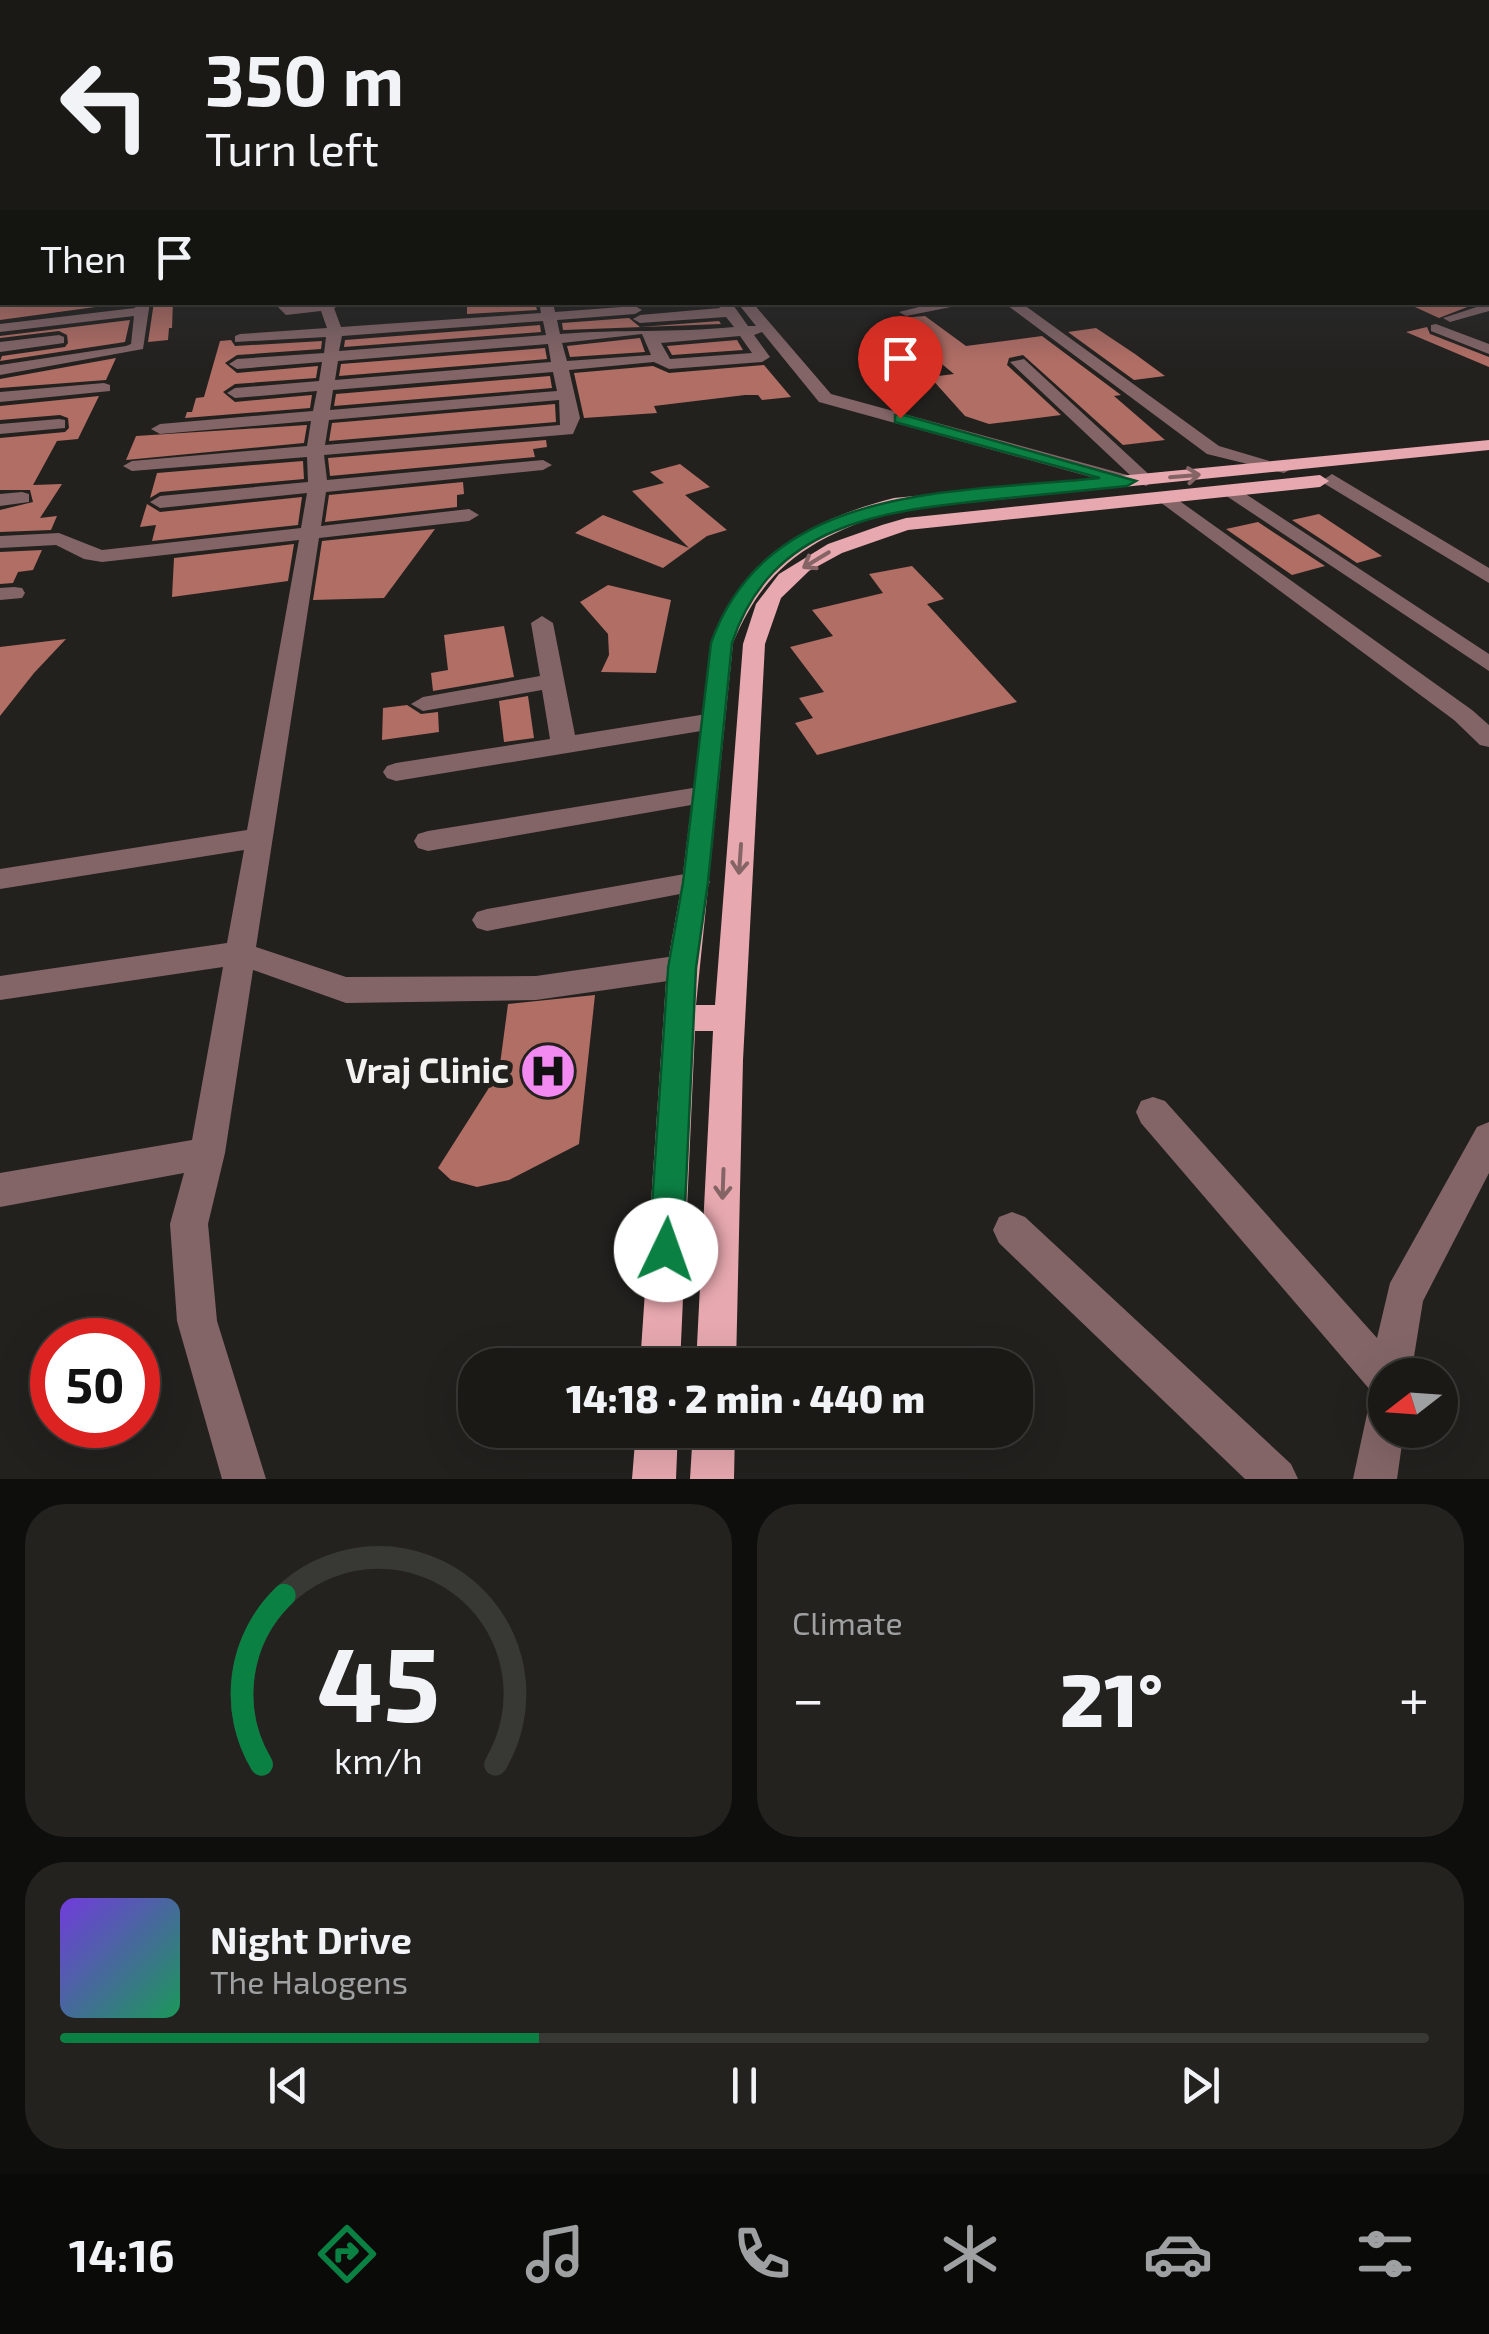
<!DOCTYPE html>
<html lang="en">
<head>
<meta charset="utf-8">
<style>
  body { margin:0; font-family:"Exo 2",sans-serif; background:#23221f; color:#f1f3f6; height:100vh; display:flex; flex-direction:column; font-size:38px; white-space:nowrap }
  * { box-sizing:border-box; margin:0 }
  p { font-size:32px; color:#9fa0a1 }
  .icon { flex:none; width:55px; height:55px; fill:none; stroke:currentColor; stroke-width:2; stroke-linecap:round; stroke-linejoin:round }
  .map { position:relative; height:1479px; overflow:hidden }
  .drawer { display:flex; flex-direction:column; gap:25px; padding:25px; background:#0e0e0c; flex:1 }
  .drawer>* { flex:none }
  .banner { position:absolute; left:0px; top:0px; width:1490px; height:305px; box-shadow:0 10px 40px #0002,0 0 0 2px #383835; background:#1a1916; color:#f1f3f6; overflow:hidden }
  .needle { width:65px; rotate:253deg }
  .buttons { position:absolute; left:1368px; top:1358px; display:grid; gap:20px }
  .buttons a { display:grid; place-items:center; width:90px; height:90px; border-radius:50%; background:#1a1916; box-shadow:0 10px 40px #0002,0 0 0 2px #383835; font-size:50px }
  .speed { position:absolute; left:30px; top:1318px; display:flex; gap:20px; font-size:50px; font-weight:700; text-align:center }
  .speed>* { display:grid; place-content:center; width:130px; height:130px; border-radius:50%; background:#1a1916; box-shadow:0 10px 40px #0002,0 0 0 2px #383835; line-height:1 }
  .speed .limit { border:15px solid #d22; background:#fff; color:#111 }
  .pin { position:absolute; display:grid; place-items:center; width:85px; height:85px; color:#fff; margin:-102px -42px; border-radius:50% 50% 50% 0; rotate:-45deg; box-shadow:0 0 10px #0007 }
  .pin .icon { rotate:45deg }
  .me { position:absolute; width:110px; margin:-55px; rotate:3deg; stroke-linejoin:round; filter:drop-shadow(0 0 8px #0008) }
  .turn { display:flex; align-items:center; gap:35px; height:210px; padding:0 40px; font-size:45px }
  .turn .icon { width:130px; height:130px; stroke-width:2.5 }
  .turn b { display:block; font-size:70px; line-height:85px }
  .then { display:flex; align-items:center; height:95px; padding:0 40px; background:#0003; gap:20px; font-size:38px }
  .big { font-size:75px; font-weight:800; line-height:1.1 }
  .drawer .tile { flex:1; display:flex; flex-direction:column; justify-content:center; gap:15px; min-width:0; padding:0 35px; border-radius:40px; background:#23221f }
  .drawer .dial { align-items:center; gap:0 }
  .dial svg { height:260px; overflow:visible; fill:none; stroke:#383835; stroke-width:7; stroke-linecap:round; text-anchor:middle }
  .dial text { fill:#f1f3f6; stroke:none }
  .song { display:flex; align-items:center; gap:30px }
  .cover { width:120px; height:120px; border-radius:15px; background:linear-gradient(135deg,hsl(260 70% 55%),hsl(150 70% 35%)) }
  .played { height:10px; border-radius:5px; background:linear-gradient(90deg,#0b8043 35%,#383835 35%) }
  .keys { display:flex; justify-content:space-around; direction:ltr }
  .heat { display:flex; justify-content:space-between; align-items:center; font-size:55px; direction:ltr }
  .drawer .tiles { flex:1; display:grid; gap:25px; grid-template-columns:1fr 1fr }
  .tile:last-child { grid-column:span 2 }
  .trip { position:absolute; left:458px; top:1348px; width:575px; height:100px; border-radius:40px; background:#1a1916; box-shadow:0 10px 40px #0002,0 0 0 2px #383835; font-weight:800; line-height:100px; text-align:center }
  .dock { display:flex; height:160px; justify-content:space-around; align-items:center; background:#0a0a09; color:#9fa0a1 }
  .dock .icon { width:70px; height:70px }
  .dock .on { color:#0b8043 }
  .dock b { font-size:45px; color:#f1f3f6 }
  .map>svg:first-child { display:block }
  .building { fill:#b16e65 }
  .lines { fill:none; stroke-linecap:round; stroke-linejoin:round }
  .minor { fill:#836567; fill-rule:evenodd }
  .major { fill:#e7a8af; fill-rule:evenodd }
  .oneway { stroke:#856466 }
  .route { fill:#0b8043; stroke:#07532c; stroke-width:2.5 }
  .labels { text-anchor:middle; stroke-width:10; stroke-linejoin:round; paint-order:stroke }
  .near-poi-label { font-size:35px; font-weight:bold; fill:#f3f2f0; stroke:#23211e; text-anchor:end }
</style>
</head>
<body>
<div class="map">
<svg width="1489" height="1479" viewBox="0 0 1489 1479">
  <rect width="100%" height="100%" fill="#23211e"/>
  <!-- building -->
  <path class="building" d="M0,302H132L0,320Z
    M154,302H173L172,328H169L168,340L148,342Z
    M502,302H535L537,310L467,314V305Z
    M1404,302H1471L1475,304L1439,318Z
    M925,316L966,346L1042,336L1121,395L1114,396L1165,440L1123,445L1023,355L1009,358L1007,365L1061,415L989,424L965,416L930,377L954,374L887,319Z
    M629,318L640,327L719,321L721,324L563,330L562,323Z
    M130,320L125,342L0,361L2,356L65,347L68,343L67,335L59,331L0,338V336Z
    M540,325L541,332L344,347L345,340Z
    M1427,327L1430,334L1489,357V367L1406,332Z
    M1096,328L1135,354L1165,376L1134,380L1068,332Z
    M640,338L645,352L570,357L567,346Z
    M231,340L235,346L322,341L321,349L237,355L225,363L237,373L318,366L316,378L235,384L223,392L235,402L312,395L310,408L185,418L187,412H192L196,398L204,397L220,341Z
    M737,340L743,350L672,355L667,346Z
    M545,348L547,359L339,376L341,364Z
    M116,358L106,380L0,388V379Z
    M764,365L791,397L762,400L758,395H745L654,406L657,413L584,418L574,373L653,366L669,373Z
    M550,376L552,388L334,406L336,394Z
    M99,396L78,439L57,441L33,485L62,484L40,518L57,516L51,530L0,532V510L33,502L30,490H0V438L65,432L69,428L68,418L60,415L0,420V406Z
    M555,404L556,422L329,441L332,423Z
    M307,425L304,443L126,460L136,436Z
    M546,440L547,447L533,449L535,457L330,476L328,458Z
    M303,461L304,479L160,492L150,498L157,473Z
    M680,464L710,487L685,495L727,530L707,536L663,568L575,533L603,515L689,548L632,491L664,483L650,472Z
    M463,482L464,494L457,495V507L325,522L329,495Z
    M302,497L298,525L152,541L156,525L140,527L147,504L160,512Z
    M1319,514L1382,556L1357,563L1292,520Z
    M1258,522L1325,566L1292,575L1226,529Z
    M435,529L384,598L313,600L322,541Z
    M294,544L288,581L172,597L174,558Z
    M42,550L33,570L18,572L13,583L0,584V552Z
    M912,566L944,599L927,604L1017,702L817,755L795,723L813,718L799,698L824,692L790,647L833,636L812,610L883,593L869,574Z
    M608,585L671,600L656,673L601,672L609,655L608,634L580,602Z
    M504,626L514,677L433,691L431,673L448,670L444,635Z
    M66,639L34,673L0,716V647Z
    M528,696L534,738L504,742L499,701Z
    M407,705L421,714L438,712L439,732L382,740L383,708Z
    M595,995L579,1144L509,1180L477,1187L451,1180L438,1168L499,1072L508,1004Z"/>
  <g class="lines">
    <!-- minor -->
    <path class="minor" d="M1488,158H1489V162H1488Z
      M0,165H2V171H0Z
      M1488,183H1489V189H1488Z
      M0,197H2V203H0Z
      M0,226H2V234H0Z
      M1488,252H1489V260H1488Z
      M1488,283H1489V291H1488Z
      M0,288H2V296H0Z
      M136,302H150L143,349L0,375V365L126,346L131,344L134,316L0,332V324L135,308Z
      M273,302H287L290,306L350,302L334,308L341,327L541,313L539,302H553L555,312L635,306L642,310L635,314L557,320L560,334C623,329 671,333 734,327L726,317L640,323L633,319L640,315L720,308L716,302H731L748,326H756L737,302H752L831,394L1131,476L1010,362L1024,359L1155,480L1146,486L1136,481L1127,487L819,402L762,332L754,335L770,357L762,362L669,369L654,362L569,370L580,418L573,434L324,455L327,480L543,460L552,465L543,470L326,492L321,526L469,509L479,515L469,521L319,538L256,947L346,977L536,976L682,955L693,958L697,967L693,976L682,979L536,1000L346,1003L253,970L225,1153L208,1224L217,1321L266,1479H222L177,1321L170,1224L184,1173L0,1207V1173L192,1140L223,967L0,1000V976L227,943L244,850L0,889V869L247,830L299,540L102,562L84,559L56,545L0,548V536L59,533L102,550L301,528L307,493L160,508L150,502L160,496L308,482L307,457L132,471L123,466L132,461L307,446L311,421L160,434L151,429L160,424L313,411L317,391L235,398L227,393L235,388L319,381L322,362L237,369L229,364L237,359L324,353L326,337L235,342V336L240,334L327,328L321,311L286,315ZM543,321L546,335L339,351L342,336ZM642,334L651,355L567,361L562,343ZM740,336L752,353L670,359L661,343ZM548,344L551,362L335,380L338,361ZM553,372L557,391L330,410L333,390ZM559,400L560,425L325,445L329,420Z
      M939,302H976L906,316L899,312Z
      M1003,302H1020L1219,446L1293,468L1284,473L1207,454Z
      M1489,303V311L1450,322L1443,318Z
      M1436,324L1489,344V354L1431,331V325Z
      M59,335L64,337V343L0,352V342Z
      M104,383L110,385V391L0,402V392Z
      M59,419L65,420V428L0,434V424Z
      M1332,474L1489,568V583L1325,484L1323,480Z
      M1232,485L1489,654V671L1225,495V487Z
      M22,492L29,494V502L0,506V494Z
      M1167,492L1472,710L1489,725V747L1480,745L1454,720L1160,502V494Z
      M14,587L22,588L25,593L22,598L0,600V588Z
      M542,616L553,623L575,735L713,713L725,721L713,729L396,781L387,778L383,772L387,766L396,763L550,739L542,690L423,711L411,704L423,697L540,676L531,623Z
      M705,786L714,789L718,795L714,801L428,851L418,848L414,841L418,834L428,831Z
      M696,872L706,875L710,882L706,889L487,931L477,928L472,920L477,912L487,909Z
      M1153,1097L1165,1101L1377,1338L1390,1283L1477,1127L1489,1122V1173L1423,1301L1411,1375H1385V1430H1404L1397,1479H1353L1370,1400L1381,1396L1371,1391L1141,1123L1136,1112L1141,1101Z
      M1012,1212L1025,1217L1291,1464L1298,1479H1245L999,1243L993,1230L999,1217Z"/>
    <!-- major -->
    <path class="major" d="M1489,440V450L896,510C816,536 766,562 733,643L696,1005H715L743,644L756,604L779,574L828,544L882,525L906,518L1320,475L1329,481L1320,487L908,530L842,553L809,571L781,598L765,644L743,1060L736,1365H696L713,1031H695L680,1365H640L667,967L682,882L711,643C748,557 805,521 894,498Z
      M636,1430H678L676,1479H632Z
      M693,1430H735L734,1479H690Z"/>
  </g>
  <!-- one-way arrows -->
  <defs><path id="oneway-shaft" d="M-6 0H5M1.5-3L5.5 0L1.5 3" fill="none" stroke-width="1.6" stroke-linecap="round" stroke-linejoin="round" transform="scale(2.5)"/></defs>
  <g class="oneway">
    <use href="#oneway-shaft" transform="translate(1185 476) rotate(-5)"/>
    <use href="#oneway-shaft" transform="translate(816 560) rotate(149)"/>
    <use href="#oneway-shaft" transform="translate(740 859) rotate(94)"/>
    <use href="#oneway-shaft" transform="translate(723 1184) rotate(92)"/>
  </g>
  <!-- sky -->
  <linearGradient id="sky" x2="0" y2="1"><stop stop-color="#131210"/><stop offset="0.43" stop-color="#3f434c"/><stop offset="1" stop-color="#3f434c" stop-opacity="0"/></linearGradient>
  <rect width="1489" height="365" fill="url(#sky)"/>
  <!-- route -->
  <path class="route" d="M900,414L1136,481L1127,486C1081,491 1035,495 989,500C881,511 771,524 732,643L708,882L696,968L683,1250L678,1262L666,1267L654,1262L649,1250L668,968L683,882L711,643C768,482 959,493 1100,478L895,422V415Z"/>
  <!-- icons -->
  <defs>
    <g id="hospital-disc" transform="scale(2.875)"><circle r="9.5" fill="#f38af2" stroke="#23211e"/><path d="M-5-5h3v3.5h4V-5h3V5h-3V1.5h-4V5h-3Z" fill="#111"/></g>
  </defs>
  <g fill-rule="evenodd">
    <use href="#hospital-disc" x="548" y="1071"/>
  </g>
  <g class="labels">
    <!-- near-poi labels -->
    <g class="near-poi-label">
      <text x="509" y="1083">Vraj Clinic</text>
    </g>
  </g>
</svg>
<div class="buttons">
<a><svg class="needle" viewBox="-14 -14 28 28"><path d="M0-13l5 13h-10z" fill="#e53935"/><path d="M0 13l5-13h-10z" fill="#9fa0a1"/></svg></a>
</div>
<div class="speed"><div class="limit">50</div></div>
<div class="pin" style="left:900px;top:418px;background:#d93025"><svg class="icon" aria-label="arrive" viewBox="0 0 24 24"><path d="M6 21V4h12l-3 4 3 4H6"/></svg></div>
<svg class="me" style="left:666px;top:1250px" viewBox="-20 -20 40 40"><circle r="19" fill="#fff"/><path d="M0-13L10 11 0 6-10 11z" fill="#0b8043"/></svg>
<div class="trip">14:18 · 2 min · 440 m</div>
<div class="banner">
<div class="turn"><svg class="icon" aria-label="left" viewBox="0 0 24 24"><path d="M17 20v-9H6M10 6l-5 5 5 5"/></svg><div><b>350 m</b>Turn left</div></div>
<div class="then">Then<svg class="icon" aria-label="arrive" viewBox="0 0 24 24"><path d="M6 21V4h12l-3 4 3 4H6"/></svg></div>
</div>
</div>
<section class="drawer">
<div class="tiles">
<div class="tile dial"><svg viewBox="0 0 100 80">
<path d="M14 69A42 42 0 1 1 86 69"/>
<path d="M14 69A42 42 0 0 1 21 17" stroke="#0b8043"/>
<text x="50" y="56" font-size="32" font-weight="700">45</text>
<text x="50" y="72" font-size="11">km/h</text>
</svg></div>
<div class="tile"><p>Climate</p>
<div class="heat"><a>−</a><b class="big">21°</b><a>+</a></div>
</div>
<div class="tile">
<div class="song"><i class="cover"></i><div><b>Night Drive</b><p>The Halogens</p></div></div>
<div class="played"></div>
<div class="keys"><svg class="icon" aria-label="previous" viewBox="0 0 24 24"><path d="M18 5L8 12l10 7zM5 5v14"/></svg><svg class="icon" aria-label="pause" viewBox="0 0 24 24"><path d="M8 5v14M16 5v14"/></svg><svg class="icon" aria-label="next" viewBox="0 0 24 24"><path d="M6 5l10 7-10 7zM19 5v14"/></svg></div>
</div>
</div>
</section>
<nav class="dock">
<b>14:16</b>
<svg class="icon on" aria-label="directions" viewBox="0 0 24 24"><path d="M12 3l9 9-9 9-9-9zM9 14v-3h6M13 9l2 2-2 2"/></svg>
<svg class="icon" aria-label="music" viewBox="0 0 24 24"><path d="M9 18V5l10-2v13"/><circle cx="6" cy="18" r="3"/><circle cx="16" cy="16" r="3"/></svg>
<svg class="icon" aria-label="phone" viewBox="0 0 24 24"><path d="M5 4h4l2 5-3 2q2 4 5 5l2-3 5 2v4C11 20 4 13 5 4z"/></svg>
<svg class="icon" aria-label="climate" viewBox="0 0 24 24"><path d="M12 3v18M4 7l16 10M4 17L20 7"/></svg>
<svg class="icon" aria-label="car" viewBox="0 0 24 24"><path d="M5 17H2v-5l4-1 3-4h7l3 4 3 1v5h-3M9 17h6M6 11h13"/><circle cx="7" cy="17" r="2"/><circle cx="17" cy="17" r="2"/></svg>
<svg class="icon" aria-label="filters" viewBox="0 0 24 24"><path d="M4 7h16M4 17h16"/><circle cx="9" cy="7" r="2"/><circle cx="15" cy="17" r="2"/></svg>
</nav>
</body>
</html>
